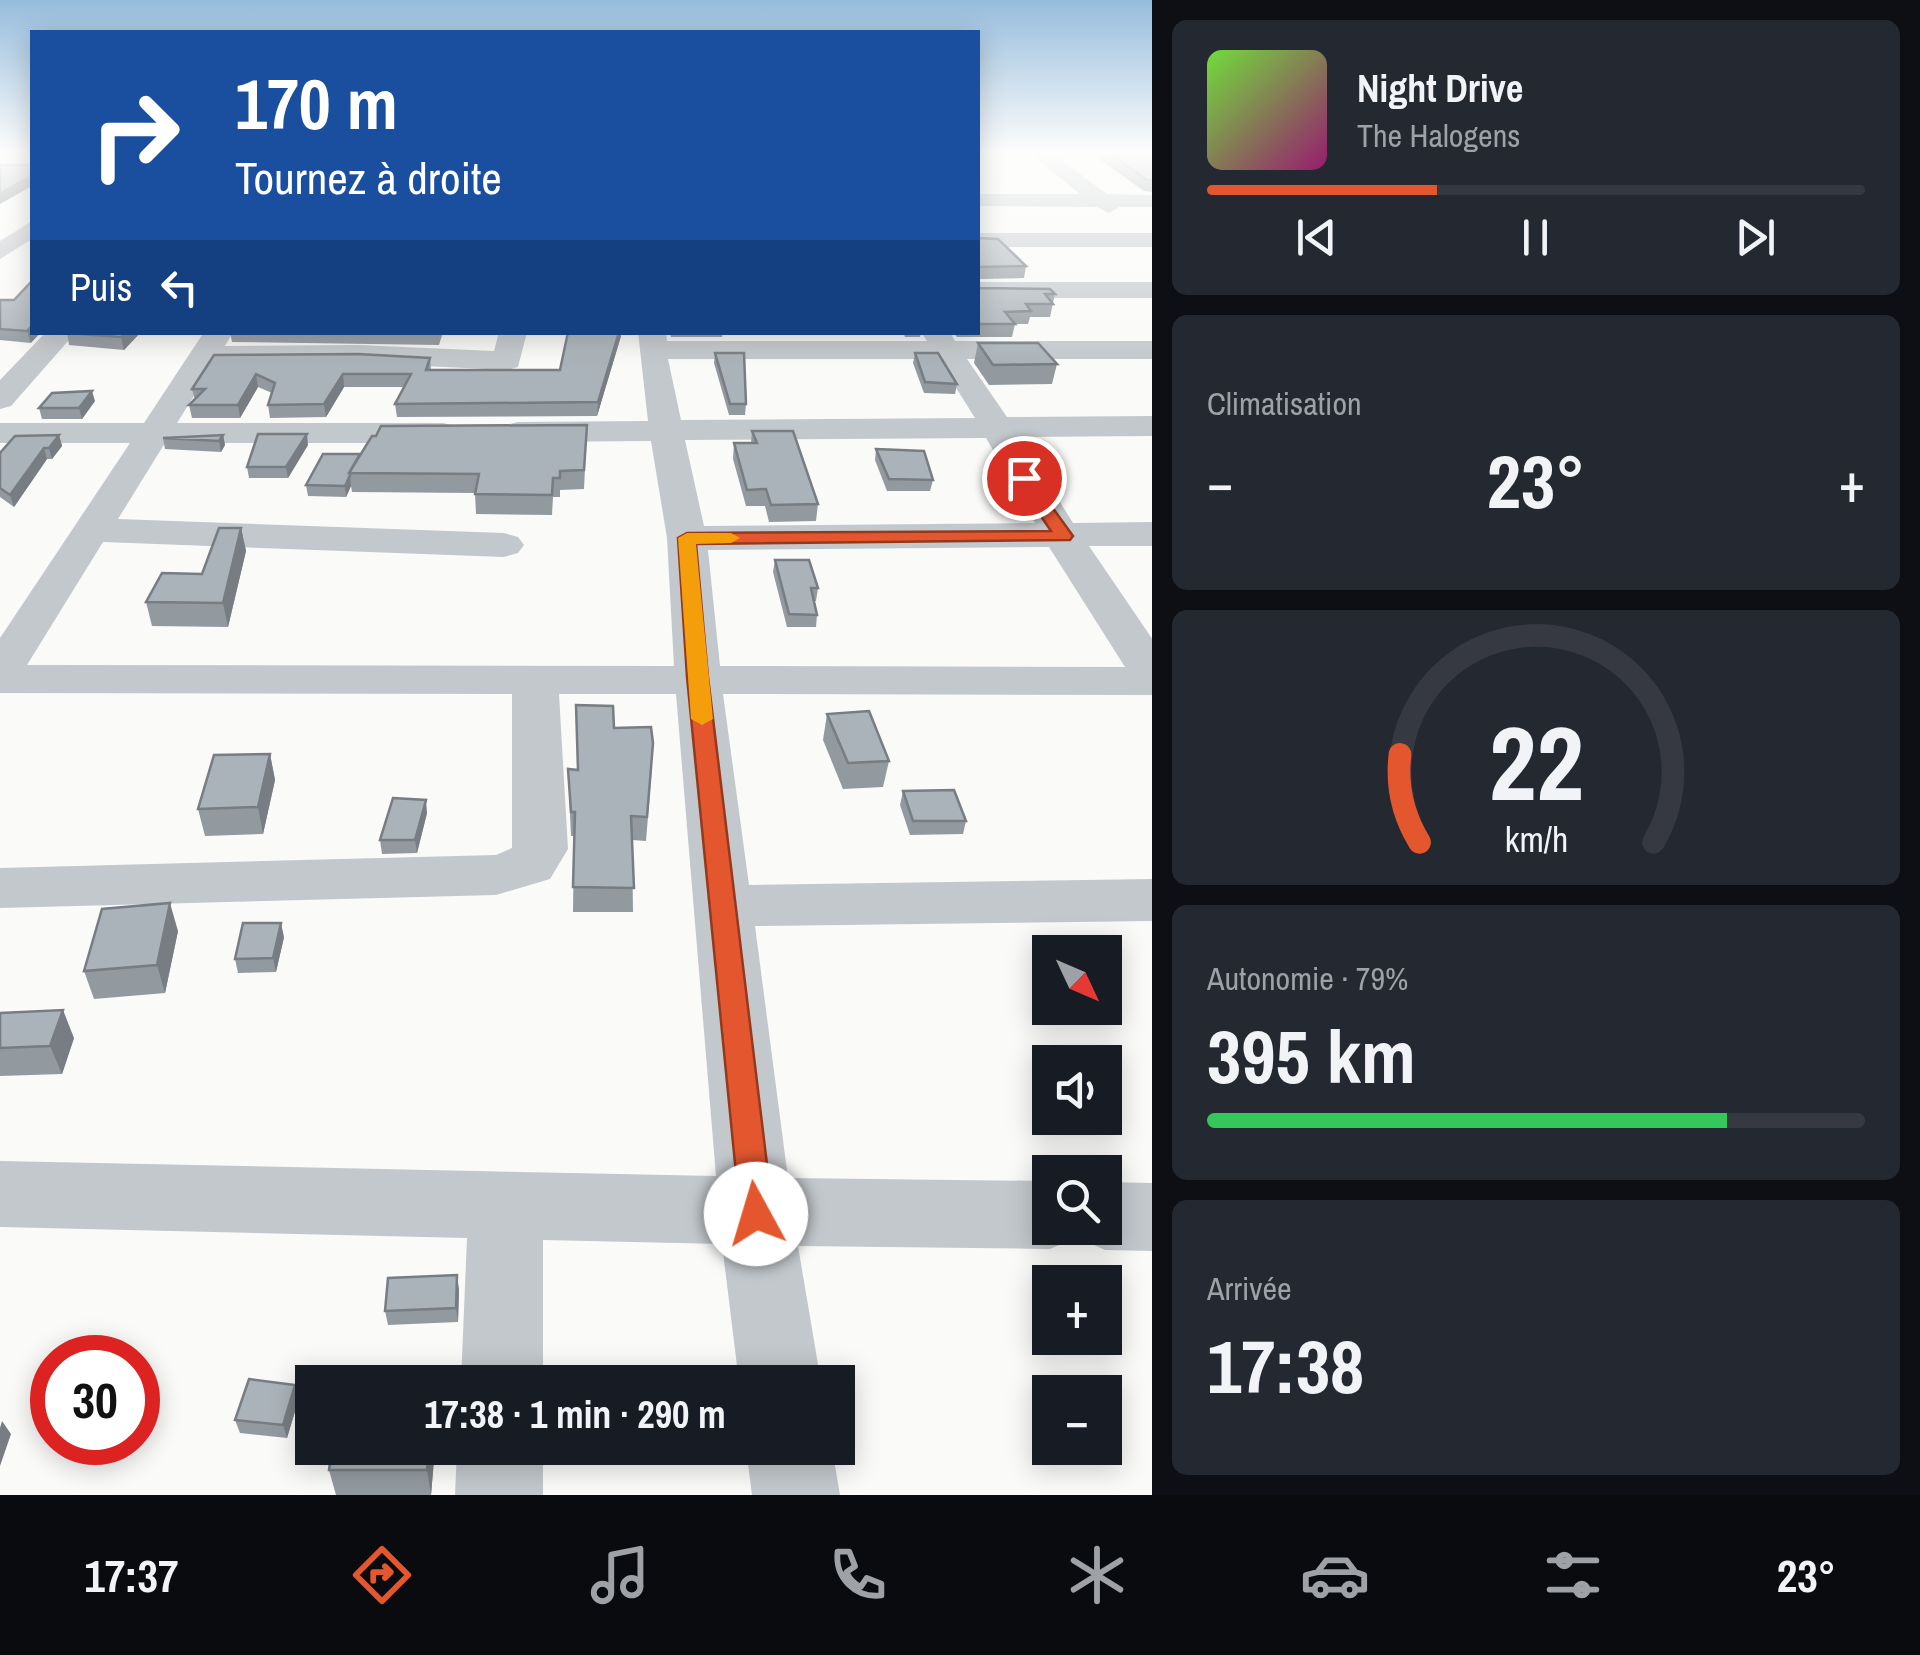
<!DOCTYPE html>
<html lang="fr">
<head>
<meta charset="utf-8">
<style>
  body { margin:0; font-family:"Archivo Narrow",sans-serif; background:#242831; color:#f1f3f6; height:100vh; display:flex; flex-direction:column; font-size:38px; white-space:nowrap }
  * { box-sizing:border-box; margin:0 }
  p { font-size:32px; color:#9ea1a6 }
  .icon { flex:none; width:55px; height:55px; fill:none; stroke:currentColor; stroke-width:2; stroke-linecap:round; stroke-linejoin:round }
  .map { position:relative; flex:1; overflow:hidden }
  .side { display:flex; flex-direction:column; gap:20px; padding:20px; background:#0d0f14; width:768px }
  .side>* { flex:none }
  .top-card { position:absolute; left:30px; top:30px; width:950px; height:305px; border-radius:0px; box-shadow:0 5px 25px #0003; background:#1a4fa0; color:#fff; overflow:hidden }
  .needle { width:65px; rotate:134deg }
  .controls { position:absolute; left:1032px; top:935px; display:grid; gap:20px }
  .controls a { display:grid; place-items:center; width:90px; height:90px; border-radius:0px; background:#171b24; box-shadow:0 5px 25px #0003; font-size:50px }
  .speed { position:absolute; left:30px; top:1335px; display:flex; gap:20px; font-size:50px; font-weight:700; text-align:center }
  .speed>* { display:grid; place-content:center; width:130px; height:130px; border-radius:50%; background:#171b24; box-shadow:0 5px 25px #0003; line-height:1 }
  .speed .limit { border:15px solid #d22; background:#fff; color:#111 }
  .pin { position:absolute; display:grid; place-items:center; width:85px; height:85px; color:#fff; margin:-42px; border:5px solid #fff; border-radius:50%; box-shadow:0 2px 10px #0007 }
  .me { position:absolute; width:110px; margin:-55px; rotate:354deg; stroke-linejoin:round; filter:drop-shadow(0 0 8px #0008) }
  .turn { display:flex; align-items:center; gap:35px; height:210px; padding:0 40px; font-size:45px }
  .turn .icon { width:130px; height:130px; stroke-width:2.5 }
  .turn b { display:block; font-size:70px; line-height:85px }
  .then { display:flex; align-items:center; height:95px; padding:0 40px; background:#0003; gap:20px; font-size:38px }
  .big { font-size:75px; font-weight:700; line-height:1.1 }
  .side .card { flex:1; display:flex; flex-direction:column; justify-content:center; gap:15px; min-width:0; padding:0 35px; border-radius:15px; background:#242831 }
  .side .dial { align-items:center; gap:0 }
  .dial svg { height:260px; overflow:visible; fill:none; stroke:#363941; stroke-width:7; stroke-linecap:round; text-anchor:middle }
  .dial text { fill:#f1f3f6; stroke:none }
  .song { display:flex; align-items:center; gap:30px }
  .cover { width:120px; height:120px; border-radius:15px; background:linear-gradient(135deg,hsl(100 70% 55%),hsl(320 70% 35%)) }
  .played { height:10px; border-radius:5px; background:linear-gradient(90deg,#e4572e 35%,#363941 35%) }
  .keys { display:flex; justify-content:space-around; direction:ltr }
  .heat { display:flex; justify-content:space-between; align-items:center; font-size:55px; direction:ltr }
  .charge { height:15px; border-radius:8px; background:linear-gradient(90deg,#34c759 79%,#363941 0) }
  .trip { position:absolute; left:295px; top:1365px; width:560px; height:100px; border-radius:0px; background:#171b24; box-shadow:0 5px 25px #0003; font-weight:700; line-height:100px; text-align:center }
  .tabs { display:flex; height:160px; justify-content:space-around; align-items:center; background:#090b0e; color:#9ea1a6 }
  .tabs .icon { width:70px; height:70px }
  .tabs .current { color:#e4572e }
  .tabs b { font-size:45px; color:#f1f3f6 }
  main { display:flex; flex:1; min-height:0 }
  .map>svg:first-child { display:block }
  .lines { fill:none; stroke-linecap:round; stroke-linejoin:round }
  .minor { fill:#c3c8cc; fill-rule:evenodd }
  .wall { fill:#929a9f }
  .shaded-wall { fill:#777d82 }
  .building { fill:#aab3b9; stroke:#777d82; stroke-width:2.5 }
  .route { fill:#e4572e; stroke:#94391e; stroke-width:2.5 }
  .slow { fill:#f59e0b }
</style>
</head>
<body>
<main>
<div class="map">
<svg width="1153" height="1495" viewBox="0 0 1153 1495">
  <rect width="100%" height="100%" fill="#fafaf8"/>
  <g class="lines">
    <!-- minor -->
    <path class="minor" d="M1031,154H1053L1107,194L1153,195V207H1119L1109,213L1097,207L978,206V194H1080Z
      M32,221V239L0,259V241Z
      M978,233H1153V247H978Z
      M978,282H1153V298H978Z
      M46,332H76L11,406L0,409V380Z
      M204,332H233L225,346L359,345L494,351L499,332H527L518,367L507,370L359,363L214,364L177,423H443L455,426L460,433L455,440L443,443H165L118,519L504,533L518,537L524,545L518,553L504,557L103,542L27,665L674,666L667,538L651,441L518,442L506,439L501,432L506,425L518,422L648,421L638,332H666L667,341H927L921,332H950L955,341H1153V359H967L1007,417L1153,416V436L1020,437L1073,523L1153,522V546H1089L1153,640V695L723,694L749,885L1153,879V921L755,926L788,1178L1050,1181V1228H1105V1182L1153,1183V1251L1105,1250L1077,1237L1050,1249L798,1246L821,1382H739L722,1244L543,1240V1382H461L467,1238L0,1227V1161L716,1176L676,694H559L568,849L550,879L496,895L0,908V868L496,855L512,848V694L0,693V638L130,443H0V423H144ZM668,359H938L975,418L681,420ZM986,438L1035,523L704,526L685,440ZM1049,547L1125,667L720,666L708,550Z
      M457,1448H543V1495H455Z
      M746,1448H832L840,1495H752Z"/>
  </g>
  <!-- wall -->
  <path class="wall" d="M0,154H32V156H0Z
    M1092,154H1153V192L1144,191Z
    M978,218V238L1026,266L1024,278L978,279V288L1055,294L1050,317H1030L1028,324H1015L1012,337H957L953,332H978Z
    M32,281L31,343L0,340V300H14Z
    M67,332H141L124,350L69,345Z
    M230,332H443L439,345L232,342Z
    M670,332H723L722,337H671Z
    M827,332H858V334H827Z
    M903,332H921L920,337H905Z
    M621,336L597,416L397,417L395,404L404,387H344L326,417L270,418L268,405L272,393L258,387L240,418H192L189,405L195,400L192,389L214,355L430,358L431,370H560Z
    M978,343L1057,364L1052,384L989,385L974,363Z
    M715,353L746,404L745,415H729L714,363Z
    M915,353L957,384L955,394L924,393L913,363Z
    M95,401L82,419H42L39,408Z
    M587,425L584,489L560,490V497H553L552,515L476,514L475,493L352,492L351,486L346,497L308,496L306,485L360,456Z
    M752,431L818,504L816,521L769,522L765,506H746L733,459L734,443H751Z
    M59,435L62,446L52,459H47L14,507L0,497V453Z
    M223,435L225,445L221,452L165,449L163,438Z
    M308,445L288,478H249L247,467Z
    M876,449L933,480L930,491H887L875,460Z
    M241,528L246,551L228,627L152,626L146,602L202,574Z
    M775,560L818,588L816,601H814L817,615L816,627H787L773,572Z
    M827,714L889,761L883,787L843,789L823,740Z
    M614,728L652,767L646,841L632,840L633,912H573L574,836H571L568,769L577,770Z
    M270,754L275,780L263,834L205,836L198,809Z
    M903,791L966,821L963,834L910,835L900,805Z
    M427,813L417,853L382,854L380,840Z
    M178,931L165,993L94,999L84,971Z
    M284,937L276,972L238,973L235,959Z
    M0,1013L74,1038L62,1074L0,1076Z
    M459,1289L458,1322L388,1325L385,1311Z
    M295,1385L299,1398L287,1438L240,1433L235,1420Z
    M332,1448H435L431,1495H336L329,1470Z"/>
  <!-- shaded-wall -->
  <path class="shaded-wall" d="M32,175V186L0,204V194Z
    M32,326V332H41L31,343L27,331Z
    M126,332H141L124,350L121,337Z
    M619,332H621V336L597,416L598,402Z
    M256,374L258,387L240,418L238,405Z
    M343,374L344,387L326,417L324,404Z
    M92,391L95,401L82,419L79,408Z
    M307,434L308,445L288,478L286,467Z
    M59,435L62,446L52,459L49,448Z
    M223,435L225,445L221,452L219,441Z
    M44,448L47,459L14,507L10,495Z
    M350,475L351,486L346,497L345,486Z
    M241,528L246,551L228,627L223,603Z
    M270,754L275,780L263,834L258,807Z
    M426,800L427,813L417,853L415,840Z
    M170,903L178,931L165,993L157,965Z
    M281,923L284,937L276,972L273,958Z
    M63,1010L74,1038L62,1074L50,1046Z
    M457,1275L459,1289L458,1322L456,1308Z
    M295,1385L299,1398L287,1438L283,1425Z
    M2,1421L11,1434L0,1466V1428Z
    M429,1448H435L431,1495L427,1470Z"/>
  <!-- building -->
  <path class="building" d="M1110,154H1153V180H1147Z
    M32,161V175L0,194V165H32Z
    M978,218V238L998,239L1026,266L978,267V288L1050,289L1055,294H1045L1053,304H1026L1031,311L1005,312L1015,324H978Z
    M32,281V326L27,331L0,329V300H14Z
    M67,332H126L121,337L66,333Z
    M568,332H619L598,402L395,404L411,374H343L324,404L268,405L275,383L256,374L238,405H189L205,389H192L214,355L358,354L430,358L426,370H560Z
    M978,343H1038L1057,364L993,365Z
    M715,353H744L746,404H730Z
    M915,353H938L957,384L925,382Z
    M92,391L79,408H39L52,393Z
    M587,425L584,470L560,471V478H553L552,495L475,494L479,474L349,473L372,436H376L381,426Z
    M752,431H793L818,504L771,505L766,489L747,490L734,443H757Z
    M258,434H307L286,467H247Z
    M59,435L49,448H44L10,495L0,488V453L15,436Z
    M223,435L219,441L163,438Z
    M876,449L924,451L933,480L889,479Z
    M323,454H360L349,473H351L345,486L306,485Z
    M219,528H241L223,603L146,602L162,573L202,574Z
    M775,560H809L818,588H811L817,615L789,614Z
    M576,705L613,706L614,728L651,727L653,743L647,817L631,816L634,888L573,887L575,812H571L568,769L578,770Z
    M869,711L889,761L848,763L827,714Z
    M270,754L258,807L198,809L214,755Z
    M954,790L966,821H913L903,791Z
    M393,798L426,800L415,840H380Z
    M170,903L157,965L84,971L102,909Z
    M243,923H281L273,958L235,959Z
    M63,1010L50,1046L0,1048V1013Z
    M457,1275L456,1308L385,1311L388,1278Z
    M249,1379L295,1385L283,1425L235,1420Z
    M332,1448H429L427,1470H329Z"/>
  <!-- sky -->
  <linearGradient id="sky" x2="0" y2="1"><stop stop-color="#96bcdc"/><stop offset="0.42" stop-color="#fdfdfc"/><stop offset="1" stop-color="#fdfdfc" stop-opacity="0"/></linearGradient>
  <rect width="1153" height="363" fill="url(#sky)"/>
  <!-- route -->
  <path class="route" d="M1018,475H1029L1073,536L1070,540L696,544L708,677L773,1214L768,1225L756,1229L745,1225L740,1214L687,677L678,538L687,533L1051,531L1015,478Z"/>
  <!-- slow -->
  <path class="slow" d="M687,533H731L740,538L731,543L696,544L713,719L702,725L691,719L678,538Z"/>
</svg>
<div class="controls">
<a><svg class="needle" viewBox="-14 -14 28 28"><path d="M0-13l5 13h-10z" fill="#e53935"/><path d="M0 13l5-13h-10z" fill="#9ea1a6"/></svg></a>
<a><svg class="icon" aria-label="sound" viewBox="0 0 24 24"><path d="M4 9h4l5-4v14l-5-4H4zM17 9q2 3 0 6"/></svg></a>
<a><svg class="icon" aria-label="search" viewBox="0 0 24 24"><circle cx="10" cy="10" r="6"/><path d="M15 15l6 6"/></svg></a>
<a>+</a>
<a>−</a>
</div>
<div class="speed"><div class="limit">30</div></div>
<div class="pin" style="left:1024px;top:478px;background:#d93025"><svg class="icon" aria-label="arrive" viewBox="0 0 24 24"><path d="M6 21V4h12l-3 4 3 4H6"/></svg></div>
<svg class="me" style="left:756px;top:1214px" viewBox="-20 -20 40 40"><circle r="19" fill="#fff"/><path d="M0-13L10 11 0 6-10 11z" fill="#e4572e"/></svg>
<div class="trip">17:38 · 1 min · 290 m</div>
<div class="top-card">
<div class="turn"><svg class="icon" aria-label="right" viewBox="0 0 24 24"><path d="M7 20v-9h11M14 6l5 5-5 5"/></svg><div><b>170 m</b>Tournez à droite</div></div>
<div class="then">Puis<svg class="icon" aria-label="left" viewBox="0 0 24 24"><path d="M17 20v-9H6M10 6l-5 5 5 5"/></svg></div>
</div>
</div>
<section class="side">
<div class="card">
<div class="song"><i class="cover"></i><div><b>Night Drive</b><p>The Halogens</p></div></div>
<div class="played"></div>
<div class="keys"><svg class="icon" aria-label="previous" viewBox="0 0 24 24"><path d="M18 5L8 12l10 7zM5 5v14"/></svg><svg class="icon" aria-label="pause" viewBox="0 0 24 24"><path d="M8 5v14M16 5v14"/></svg><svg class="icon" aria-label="next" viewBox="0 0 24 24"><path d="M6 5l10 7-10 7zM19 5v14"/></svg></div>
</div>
<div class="card"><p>Climatisation</p>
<div class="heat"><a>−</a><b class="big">23°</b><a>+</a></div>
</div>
<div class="card dial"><svg viewBox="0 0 100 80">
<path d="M14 69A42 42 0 1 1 86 69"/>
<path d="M14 69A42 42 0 0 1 8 42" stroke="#e4572e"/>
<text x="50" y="56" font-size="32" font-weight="700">22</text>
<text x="50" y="72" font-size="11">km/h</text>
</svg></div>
<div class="card"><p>Autonomie · 79%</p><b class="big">395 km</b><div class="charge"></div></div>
<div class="card"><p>Arrivée</p><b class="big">17:38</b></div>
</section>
</main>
<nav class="tabs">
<b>17:37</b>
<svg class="icon current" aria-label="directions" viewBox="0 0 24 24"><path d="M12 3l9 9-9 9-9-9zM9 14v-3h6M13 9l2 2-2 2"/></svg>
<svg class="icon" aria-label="music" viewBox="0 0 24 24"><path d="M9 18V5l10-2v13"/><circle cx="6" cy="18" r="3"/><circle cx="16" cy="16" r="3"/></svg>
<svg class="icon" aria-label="phone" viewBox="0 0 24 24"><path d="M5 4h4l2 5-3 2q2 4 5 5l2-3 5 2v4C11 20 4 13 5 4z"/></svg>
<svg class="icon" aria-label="climate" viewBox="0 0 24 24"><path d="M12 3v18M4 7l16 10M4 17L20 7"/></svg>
<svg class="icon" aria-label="car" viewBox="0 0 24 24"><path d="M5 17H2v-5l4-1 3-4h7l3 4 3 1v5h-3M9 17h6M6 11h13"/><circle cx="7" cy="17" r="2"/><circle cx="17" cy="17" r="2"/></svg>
<svg class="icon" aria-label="filters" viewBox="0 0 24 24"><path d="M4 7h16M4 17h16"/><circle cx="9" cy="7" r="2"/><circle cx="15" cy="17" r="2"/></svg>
<b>23°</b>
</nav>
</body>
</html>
